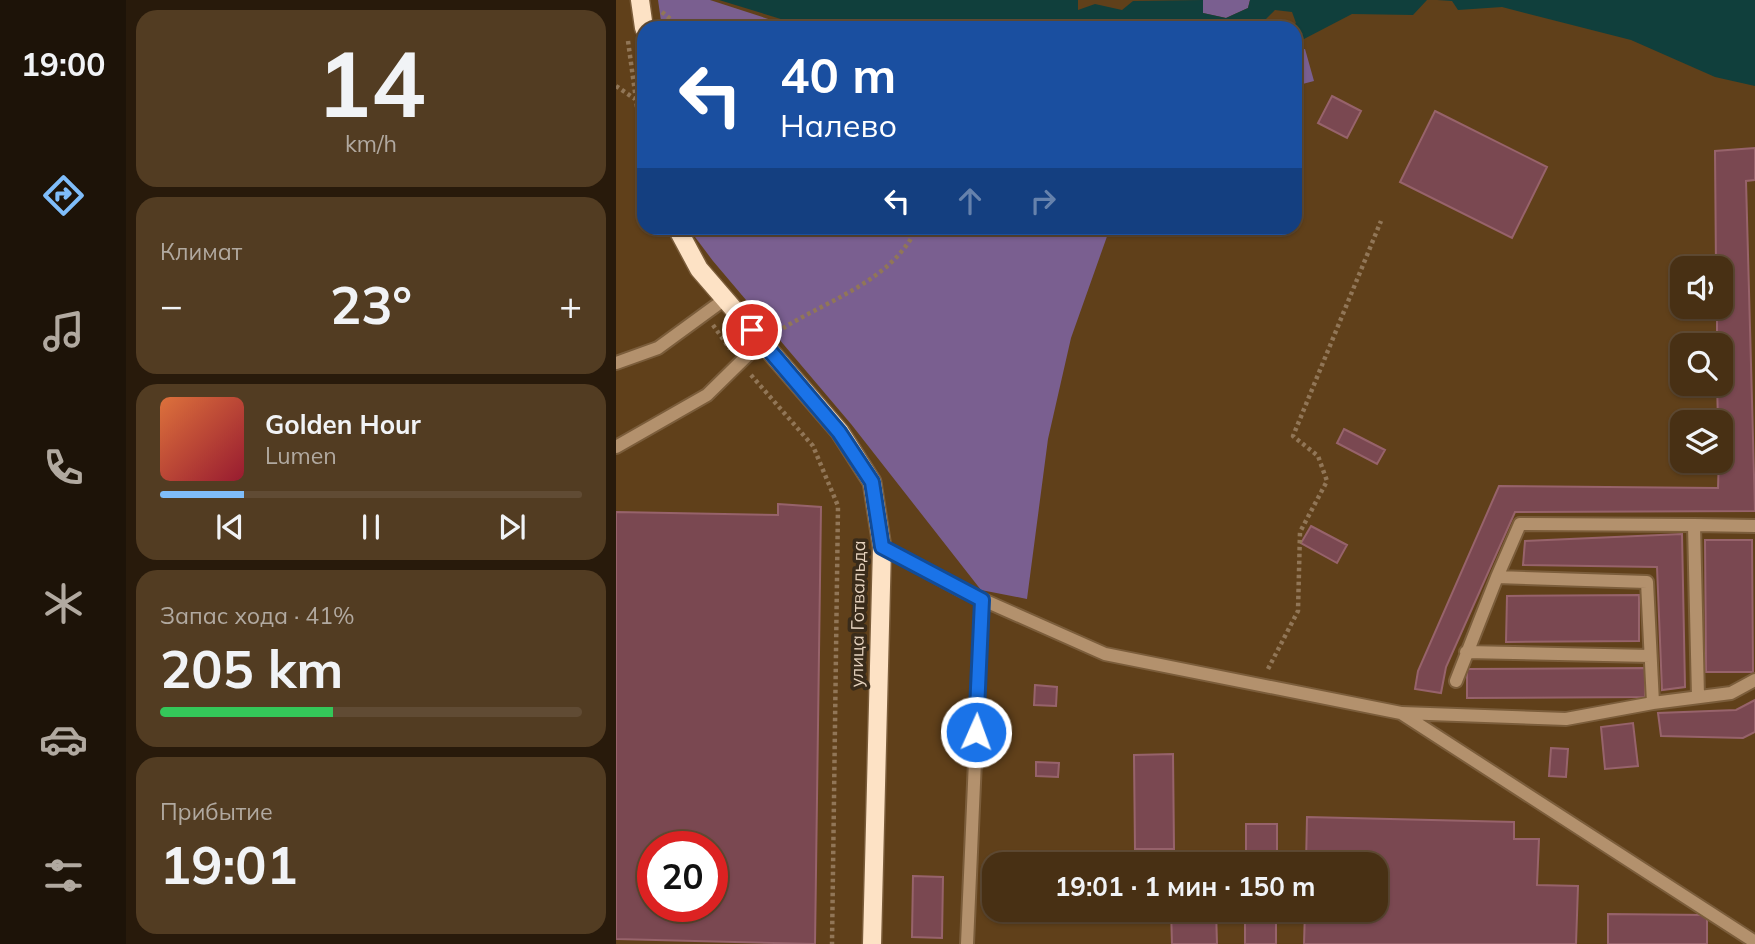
<!DOCTYPE html>
<html lang="ru">
<head>
<meta charset="utf-8">
<style>
  body { margin:0; font-family:Mulish,sans-serif; background:#523c22; color:#f1f3f6; height:100vh; display:flex; flex-direction:column; font-size:26px; white-space:nowrap }
  * { box-sizing:border-box; margin:0 }
  p { font-size:23px; color:#b1a9a0 }
  .icon { flex:none; width:38px; height:38px; fill:none; stroke:currentColor; stroke-width:2; stroke-linecap:round; stroke-linejoin:round }
  .map { position:relative; flex:1; overflow:hidden }
  .drawer { display:flex; flex-direction:column; gap:10px; padding:10px; background:#281a0b; width:490px }
  .drawer>* { flex:none }
  .top-card { position:absolute; left:21px; top:21px; width:665px; height:214px; border-radius:21px; box-shadow:0 2px 5px #0004,0 0 0 2px #604b34; background:#1a4fa0; color:#fff; overflow:hidden }
  .buttons { position:absolute; left:1054px; top:256px; display:grid; gap:14px }
  .buttons a { display:grid; place-items:center; width:63px; height:63px; border-radius:14px; background:#483014; box-shadow:0 2px 5px #0004,0 0 0 2px #604b34; font-size:35px }
  .speed { position:absolute; left:21px; top:831px; display:flex; gap:14px; font-size:35px; font-weight:700; text-align:center }
  .speed>* { display:grid; place-content:center; width:91px; height:91px; border-radius:50%; background:#483014; box-shadow:0 2px 5px #0004,0 0 0 2px #604b34; line-height:1 }
  .speed .limit { border:10px solid #d22; background:#fff; color:#111 }
  .pin { position:absolute; display:grid; place-items:center; width:60px; height:60px; color:#fff; margin:-30px; border:4px solid #fff; border-radius:50%; box-shadow:0 2px 7px #0007 }
  .me { position:absolute; width:77px; margin:-38px; rotate:2deg; stroke-linejoin:round; filter:drop-shadow(0 0 5px #0008) }
  .turn { display:flex; align-items:center; gap:24px; height:147px; padding:0 28px; font-size:32px }
  .turn .icon { width:91px; height:91px; stroke-width:2.5 }
  .turn b { display:block; font-size:49px; line-height:60px }
  .lanes { display:flex; align-items:center; height:66px; padding:0 28px; background:#0003; justify-content:center; gap:35px; direction:ltr }
  .lanes .off { opacity:.35 }
  .big { font-size:52px; font-weight:700; line-height:1.1 }
  .drawer .widget { flex:1; display:flex; flex-direction:column; justify-content:center; gap:10px; min-width:0; padding:0 24px; border-radius:21px; background:#523c22 }
  .drawer .dial { align-items:center; gap:0 }
  .dial b { font-size:91px; line-height:1 }
  .song { display:flex; align-items:center; gap:21px }
  .cover { width:84px; height:84px; border-radius:10px; background:linear-gradient(135deg,hsl(20 70% 55%),hsl(350 70% 35%)) }
  .played { height:7px; border-radius:4px; background:linear-gradient(90deg,#7fbdfa 20%,#604b34 20%) }
  .keys { display:flex; justify-content:space-around; direction:ltr }
  .heat { display:flex; justify-content:space-between; align-items:center; font-size:38px; direction:ltr }
  .charge { height:10px; border-radius:5px; background:linear-gradient(90deg,#34c759 41%,#604b34 0) }
  .trip { position:absolute; left:366px; top:852px; width:406px; height:70px; border-radius:21px; background:#483014; box-shadow:0 2px 5px #0004,0 0 0 2px #604b34; font-weight:700; line-height:70px; text-align:center }
  main { display:flex; flex:1; min-height:0 }
  .tabs { display:flex; flex-direction:column; width:126px; justify-content:space-around; align-items:center; background:#1d1308; color:#b1a9a0 }
  .tabs .icon { width:49px; height:49px }
  .tabs .selected { color:#7fbdfa }
  .tabs b { font-size:32px; color:#f1f3f6 }
  .map>svg:first-child { display:block }
  .green { fill:#7a5f90 }
  .water { fill:#103f3c }
  .building { fill:#7a4851; stroke:#97636b; stroke-width:2; fill-rule:evenodd }
  .lines { fill:none; stroke-linecap:round; stroke-linejoin:round }
  .minor-casing { stroke:#7b5d3b; stroke-width:16 }
  .major-casing { stroke:#7b5d3b; stroke-width:21 }
  .path { stroke:#917657; stroke-width:4.5; stroke-dasharray:3.5 3.5; stroke-linecap:butt }
  .minor { stroke:#b3916d; stroke-width:12 }
  .major { stroke:#fde2c5; stroke-width:18 }
  .route-casing { stroke:#114b97; stroke-width:18 }
  .route { stroke:#1a73e8; stroke-width:12 }
  .labels { text-anchor:middle; stroke-width:7; stroke-linejoin:round; paint-order:stroke }
  .street-label { font-size:18px; fill:#e5d2be; stroke:#392b1a }
</style>
</head>
<body>
<main>
<nav class="tabs">
<b>19:00</b>
<svg class="icon selected" aria-label="directions" viewBox="0 0 24 24"><path d="M12 3l9 9-9 9-9-9zM9 14v-3h6M13 9l2 2-2 2"/></svg>
<svg class="icon" aria-label="music" viewBox="0 0 24 24"><path d="M9 18V5l10-2v13"/><circle cx="6" cy="18" r="3"/><circle cx="16" cy="16" r="3"/></svg>
<svg class="icon" aria-label="phone" viewBox="0 0 24 24"><path d="M5 4h4l2 5-3 2q2 4 5 5l2-3 5 2v4C11 20 4 13 5 4z"/></svg>
<svg class="icon" aria-label="climate" viewBox="0 0 24 24"><path d="M12 3v18M4 7l16 10M4 17L20 7"/></svg>
<svg class="icon" aria-label="car" viewBox="0 0 24 24"><path d="M5 17H2v-5l4-1 3-4h7l3 4 3 1v5h-3M9 17h6M6 11h13"/><circle cx="7" cy="17" r="2"/><circle cx="17" cy="17" r="2"/></svg>
<svg class="icon" aria-label="filters" viewBox="0 0 24 24"><path d="M4 7h16M4 17h16"/><circle cx="9" cy="7" r="2"/><circle cx="15" cy="17" r="2"/></svg>
</nav>
<section class="drawer">
<div class="widget dial"><b>14</b><p>km/h</p></div>
<div class="widget"><p>Климат</p>
<div class="heat"><a>−</a><b class="big">23°</b><a>+</a></div>
</div>
<div class="widget">
<div class="song"><i class="cover"></i><div><b>Golden Hour</b><p>Lumen</p></div></div>
<div class="played"></div>
<div class="keys"><svg class="icon" aria-label="previous" viewBox="0 0 24 24"><path d="M18 5L8 12l10 7zM5 5v14"/></svg><svg class="icon" aria-label="pause" viewBox="0 0 24 24"><path d="M8 5v14M16 5v14"/></svg><svg class="icon" aria-label="next" viewBox="0 0 24 24"><path d="M6 5l10 7-10 7zM19 5v14"/></svg></div>
</div>
<div class="widget"><p>Запас хода · 41%</p><b class="big">205 km</b><div class="charge"></div></div>
<div class="widget"><p>Прибытие</p><b class="big">19:01</b></div>
</section>
<div class="map">
<svg width="1139" height="944" viewBox="0 0 1139 944">
  <rect width="100%" height="100%" fill="#60401a"/>
  <!-- green -->
  <path class="green" d="M42,0H94L180,28H46Z
    M587,0H634L632,8L610,18L587,13Z
    M689,49L698,81L679,86V50Z
    M75,228H494L455,338L432,439L411,599L365,590L235,424L97,261L76,233Z"/>
  <!-- water -->
  <path class="water" d="M103,0H462V10L479,4L506,10L517,1L587,0V13L610,18L632,8L634,0H811L797,15L736,14L688,39L679,40V28H675L680,23L676,12L659,10L648,21L649,28H194Z
    M821,0H1139V86L1099,77L1015,40L886,7L842,10L836,1Z"/>
  <!-- building -->
  <path class="building" d="M716,96L745,111L731,138L702,123Z
    M819,111L931,167L896,238L784,182Z
    M1139,148V180L1130,181L1139,511L899,512L830,667L825,693L799,689L802,671L883,486L1102,488L1104,422H1102L1101,383H1104V345H1101V306H1104V268H1100L1099,151Z
    M728,429L769,450L761,464L721,443Z
    M162,504L205,507L199,944L0,939V512L162,515ZM37,847H96V906H37Z
    M695,526L731,545L721,563L685,543Z
    M1066,534L1069,687L1046,690L1041,567L907,565L909,541Z
    M1089,540H1136L1137,672H1090Z
    M1023,595V641L890,642L891,596Z
    M1029,668V697L851,698V669Z
    M419,685L441,687L440,706L418,705Z
    M1139,700V732L1127,738L1045,736L1042,713L1120,710Z
    M1017,723L1022,766L989,769L985,727Z
    M935,748L952,749L950,777L933,776Z
    M557,754L558,849H519L518,755Z
    M420,762L443,763L442,777L420,776Z
    M691,817L898,822V839H923L921,885L962,886L960,944H688L689,910H760V864H690Z
    M630,824H661V864H630Z
    M297,876L327,877L326,938L296,937Z
    M555,910H600L601,944H556Z
    M629,910H660V944H629Z
    M992,914L1091,915V944H992Z"/>
  <g class="lines">
    <!-- minor casing -->
    <g class="minor-casing">
      <path id="minor" d="M0,363L42,348L109,299
        M0,447L91,395L146,341
        M1078,525L1139,526
        M266,547L347,591L489,654L785,713L1139,942
        M850,652L1034,656
        M840,681L881,577
        M1037,703L1031,582L881,577L904,524L1078,525L1082,697
        M786,713L950,719L1037,703L1115,693L1139,680
        M351,944L366,600"/>
    </g>
    <!-- major casing -->
    <g class="major-casing">
      <path id="major" d="M24,0L28,28
        M61,228L83,269L224,432L256,482L266,547L256,944"/>
    </g>
    <!-- path -->
    <path class="path" d="M46,12L63,26L79,28
      M12,41L28,158
      M0,86L19,99
      M97,325L114,349
      M161,332C210,300 274,283 301,228
      M135,375L197,446L222,506L216,944
      M652,669L682,611L684,532L711,481L702,456L677,436L765,221"/>
    <!-- minor -->
    <use href="#minor" class="minor"/>
    <!-- major -->
    <use href="#major" class="major"/>
  </g>
  <g class="lines">
    <!-- route casing -->
    <g class="route-casing">
      <path id="route" d="M136,330L223,432L256,482L266,547L366,600L360,732"/>
    </g>
    <!-- route -->
    <use href="#route" class="route"/>
  </g>
  <g class="labels">
    <!-- street labels -->
    <g class="street-label">
      <text transform="translate(242 614) rotate(-89)" y="6">улица Готвальда</text>
    </g>
  </g>
</svg>
<div class="buttons">
<a><svg class="icon" aria-label="sound" viewBox="0 0 24 24"><path d="M4 9h4l5-4v14l-5-4H4zM17 9q2 3 0 6"/></svg></a>
<a><svg class="icon" aria-label="search" viewBox="0 0 24 24"><circle cx="10" cy="10" r="6"/><path d="M15 15l6 6"/></svg></a>
<a><svg class="icon" aria-label="layers" viewBox="0 0 24 24"><path d="M12 4l9 5-9 5-9-5zM3 14l9 5 9-5"/></svg></a>
</div>
<div class="speed"><div class="limit">20</div></div>
<div class="pin" style="left:136px;top:330px;background:#d93025"><svg class="icon" aria-label="arrive" viewBox="0 0 24 24"><path d="M6 21V4h12l-3 4 3 4H6"/></svg></div>
<svg class="me" style="left:360px;top:732px" viewBox="-20 -20 40 40"><circle r="17" fill="#1a73e8" stroke="#fff" stroke-width="3"/><path d="M0-11L8 9 0 5-8 9z" fill="#fff"/></svg>
<div class="trip">19:01 · 1 мин · 150 m</div>
<div class="top-card">
<div class="turn"><svg class="icon" aria-label="left" viewBox="0 0 24 24"><path d="M17 20v-9H6M10 6l-5 5 5 5"/></svg><div><b>40 m</b>Налево</div></div>
<div class="lanes"><svg class="icon" aria-label="left" viewBox="0 0 24 24"><path d="M17 20v-9H6M10 6l-5 5 5 5"/></svg><svg class="icon off" aria-label="ahead" viewBox="0 0 24 24"><path d="M12 20V5M6 11l6-6 6 6"/></svg><svg class="icon off" aria-label="right" viewBox="0 0 24 24"><path d="M7 20v-9h11M14 6l5 5-5 5"/></svg></div>
</div>
</div>
</main>
</body>
</html>
